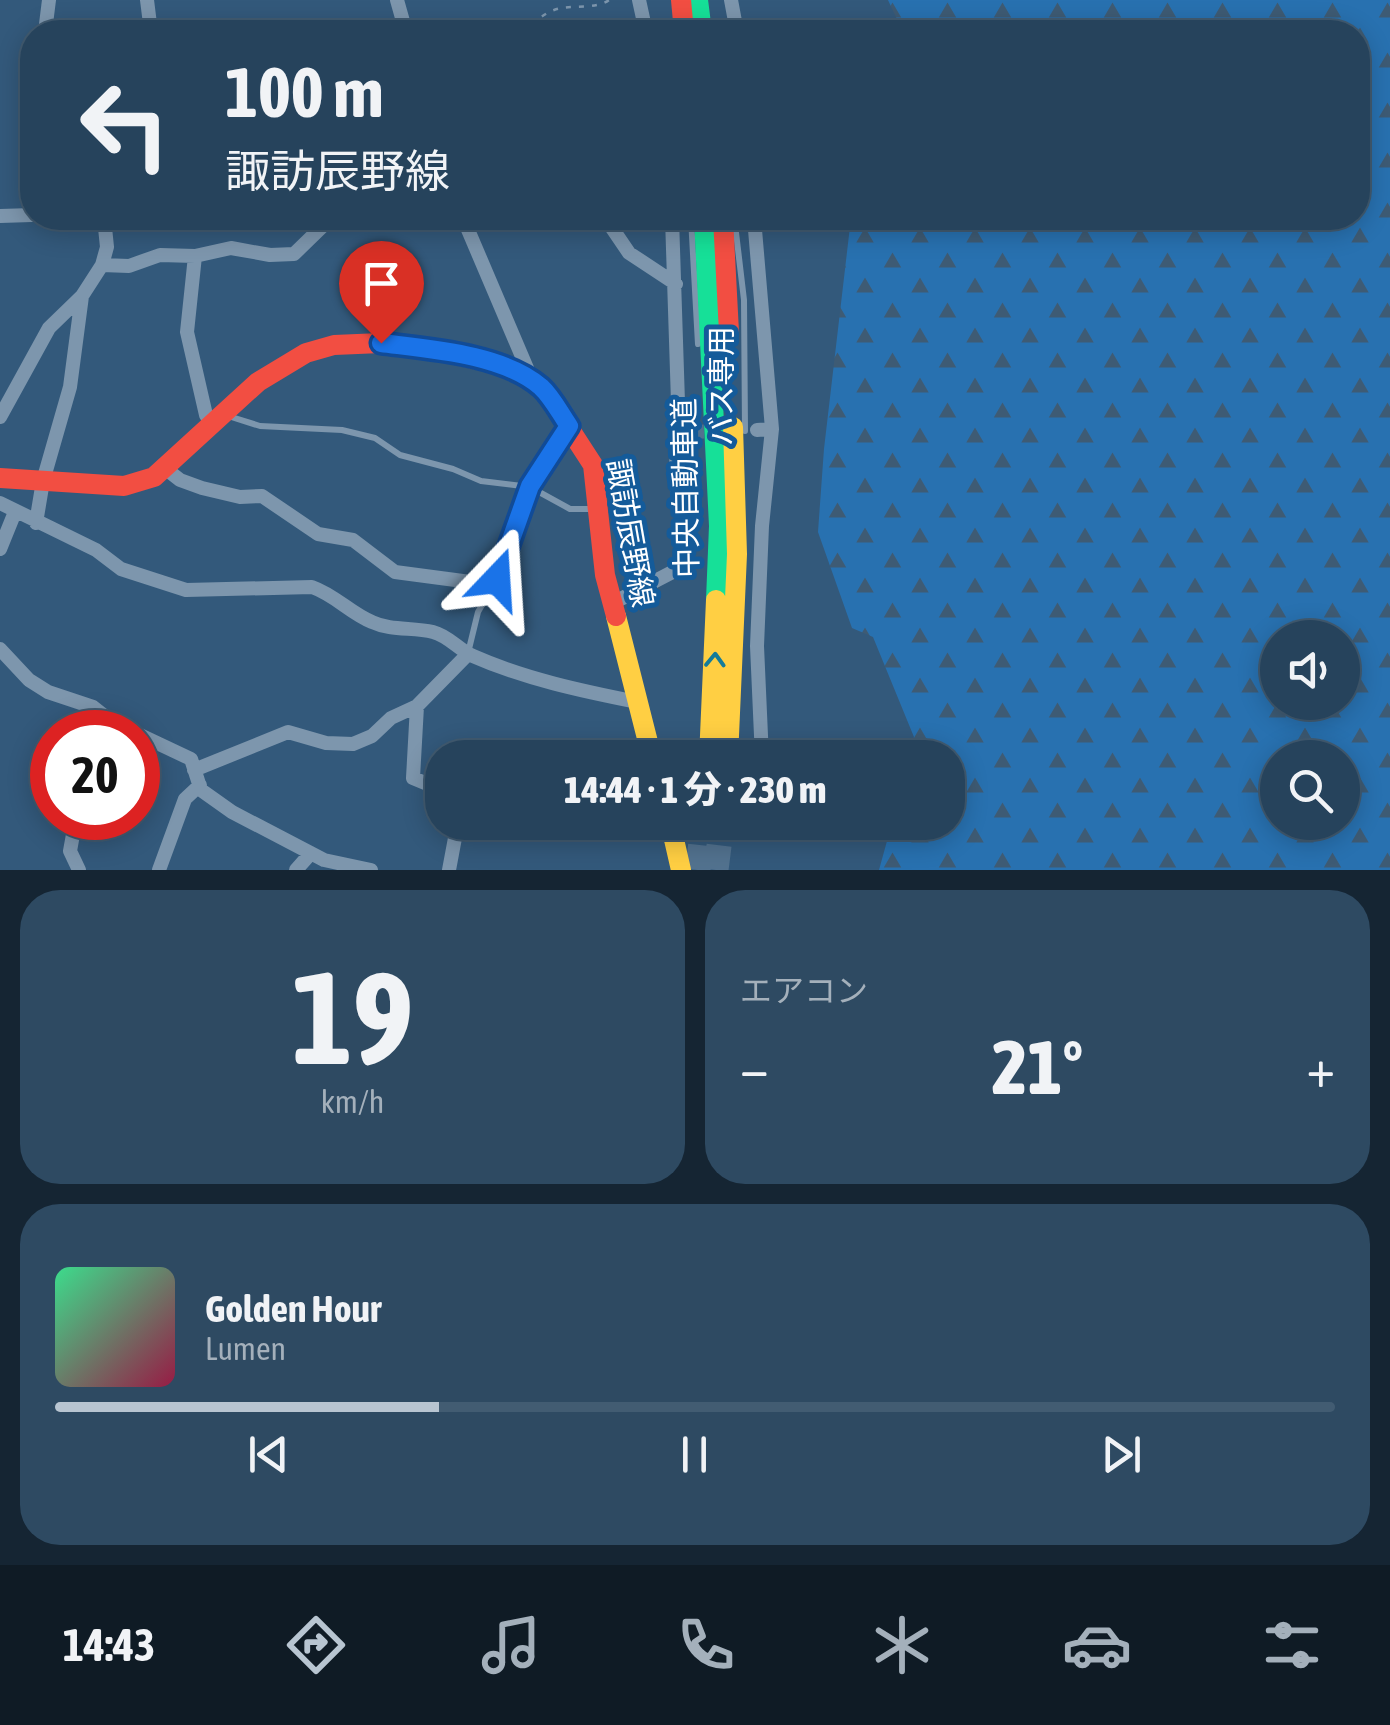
<!DOCTYPE html>
<html lang="ja">
<head>
<meta charset="utf-8">
<style>
  body { margin:0; font-family:"Asap Condensed","Noto Sans JP",sans-serif; background:#2e4a62; color:#f1f3f6; height:100vh; display:flex; flex-direction:column; font-size:38px; white-space:nowrap }
  * { box-sizing:border-box; margin:0 }
  p { font-size:32px; color:#a4b0bb }
  .icon { flex:none; width:55px; height:55px; fill:none; stroke:currentColor; stroke-width:2; stroke-linecap:round; stroke-linejoin:round }
  .map { position:relative; height:870px; overflow:hidden }
  .panel { display:flex; flex-direction:column; gap:20px; padding:20px; background:#152533; flex:1 }
  .panel>* { flex:none }
  .top-card { position:absolute; left:20px; top:20px; width:1350px; height:210px; border-radius:40px; box-shadow:0 5px 25px #0003,0 0 0 2px #425c72; background:#26435c; color:#f1f3f6; overflow:hidden }
  .fabs { position:absolute; left:1260px; top:620px; display:grid; gap:20px }
  .fabs a { display:grid; place-items:center; width:100px; height:100px; border-radius:50%; background:#26435c; box-shadow:0 5px 25px #0003,0 0 0 2px #425c72; font-size:50px }
  .speed { position:absolute; left:30px; top:710px; display:flex; gap:20px; font-size:50px; font-weight:700; text-align:center }
  .speed>* { display:grid; place-content:center; width:130px; height:130px; border-radius:50%; background:#26435c; box-shadow:0 5px 25px #0003,0 0 0 2px #425c72; line-height:1 }
  .speed .limit { border:15px solid #d22; background:#fff; color:#111 }
  .pin { position:absolute; display:grid; place-items:center; width:85px; height:85px; color:#fff; margin:-102px -42px; border-radius:50% 50% 50% 0; rotate:-45deg; box-shadow:0 0 10px #0007 }
  .pin .icon { rotate:45deg }
  .me { position:absolute; width:110px; margin:-55px; rotate:20deg; stroke-linejoin:round; filter:drop-shadow(0 0 8px #0008) }
  .turn { display:flex; align-items:center; gap:35px; height:210px; padding:0 40px; font-size:45px }
  .turn .icon { width:130px; height:130px; stroke-width:2.5 }
  .turn b { display:block; font-size:70px; line-height:85px }
  .big { font-size:75px; font-weight:800; line-height:1.1 }
  .panel .tile { flex:1; display:flex; flex-direction:column; justify-content:center; gap:15px; min-width:0; padding:0 35px; border-radius:40px; background:#2e4a62 }
  .panel .dial { align-items:center; gap:0 }
  .dial b { font-size:130px; line-height:1 }
  .song { display:flex; align-items:center; gap:30px }
  .cover { width:120px; height:120px; border-radius:15px; background:linear-gradient(135deg,hsl(150 70% 55%),hsl(340 70% 35%)) }
  .played { height:10px; border-radius:5px; background:linear-gradient(90deg,#b8c5d1 30%,#425c72 30%) }
  .keys { display:flex; justify-content:space-around; direction:ltr }
  .heat { display:flex; justify-content:space-between; align-items:center; font-size:55px; direction:ltr }
  .panel .tiles { flex:1; display:grid; gap:20px; grid-template-columns:1fr 1fr }
  .tile:last-child { grid-column:span 2 }
  .trip { position:absolute; left:425px; top:740px; width:540px; height:100px; border-radius:40px; background:#26435c; box-shadow:0 5px 25px #0003,0 0 0 2px #425c72; font-weight:800; line-height:100px; text-align:center }
  .tab-bar { display:flex; height:160px; justify-content:space-around; align-items:center; background:#0f1b25; color:#a4b0bb }
  .tab-bar .icon { width:70px; height:70px }
  .tab-bar .current { color:#b8c5d1 }
  .tab-bar b { font-size:45px; color:#f1f3f6 }
  .map>svg:first-child { display:block }
  .forest { fill:url(#forest-firs); fill-rule:evenodd }
  .lines { fill:none; stroke-linecap:round; stroke-linejoin:round }
  .street-tunnel { stroke:#52728f; stroke-width:14; stroke-dasharray:14 7; stroke-linecap:butt }
  .highway-tunnel { stroke:#52728f; stroke-width:25; stroke-dasharray:25 12; stroke-linecap:butt }
  .path { stroke:#7d96ad; stroke-width:2.5; stroke-dasharray:5 8; stroke-linecap:butt }
  .lane { stroke:#7d96ad; stroke-width:6 }
  .street { stroke:#7d96ad; stroke-width:14 }
  .fast { stroke:#16e098; stroke-width:20 }
  .slow { stroke:#ffcf43; stroke-width:20 }
  .jam { stroke:#f24e42; stroke-width:20 }
  .oneway { stroke:#147c9a }
  .route-casing { stroke:#114b97; stroke-width:25 }
  .route { stroke:#1a73e8; stroke-width:18 }
  .labels { text-anchor:middle; stroke-width:10; stroke-linejoin:round; paint-order:stroke }
  .street-label { font-size:30px; fill:#fff; stroke:#145b9a }
</style>
</head>
<body>
<div class="map">
<svg width="1390" height="870" viewBox="0 0 1390 870">
  <defs>
    <pattern id="forest-firs" width="22" height="20" patternUnits="userSpaceOnUse" patternTransform="scale(2.5)"><rect width="22" height="20" fill="#2871b0"/><path d="M5 1l3.5 6h-7zM16 11l3.5 6h-7z" fill="#3e5b74"/></pattern>
  </defs>
  <rect width="100%" height="100%" fill="#33597b"/>
  <!-- forest -->
  <path class="forest" d="M888,0H1390V870H879L892,823L948,822V758L909,757L914,737L873,637L852,628L818,532L824,449L851,218H1358V32H903ZM1278,638H1342V702H1278ZM1278,758H1342V822H1278Z"/>
  <g class="lines">
    <!-- street-tunnel -->
    <path class="street-tunnel" d="M690,432L721,431"/>
    <!-- highway-tunnel -->
    <path class="highway-tunnel" d="M698,870L703,822
      M716,870L722,822"/>
    <!-- path -->
    <path class="path" d="M521,32C531,26 542,14 554,10C571,4 596,10 609,0"/>
    <!-- lane -->
    <path class="lane" d="M691,218L698,344
      M735,224L744,300L745,431
      M225,415L260,426L342,430L375,438L400,455L453,469L481,481L530,487L570,509H594
      M468,653L478,612L497,579L530,488"/>
    <!-- street -->
    <path class="street" d="M147,0L151,32
      M397,0L406,32
      M639,0L646,32
      M731,0L737,32
      M45,32L49,0
      M0,216L32,215
      M463,218L532,380
      M590,218L610,225L629,253L676,284
      M754,218L772,429L757,430
      M195,256L187,332L206,415L213,426
      M102,265L129,266L160,255L195,256L231,248L270,255L294,254L331,218
      M0,417L49,328L82,296L102,265L107,247L104,218
      M166,469L180,480L202,488L240,497L262,496L318,534L353,540L395,572L493,585
      M530,487L569,426
      M0,503L96,550L121,569L186,590L312,587C335,595 350,613 372,622C391,631 413,627 433,632C449,636 459,650 473,656C525,679 582,691 637,702
      M36,523L43,481L70,387L82,296
      M0,549L15,512
      M611,604L684,566L687,554L675,474L679,433L672,218
      M0,649L29,680L48,692L93,707L112,722L134,732
      M417,706L413,778L442,790
      M138,734L191,759L201,790L232,812L324,860L371,870
      M762,758L757,646L762,526L772,429
      M194,770L288,732L326,743L353,744L372,736L391,718L417,706L468,654
      M76,818L70,851L79,870
      M159,870L185,799L200,785
      M296,870L311,853
      M449,870L458,822"/>
    <!-- fast -->
    <path class="fast" d="M698,0L702,32
      M704,218L719,526L716,600"/>
    <!-- slow -->
    <path class="slow" d="M616,616L652,758
      M709,758L716,600
      M728,758L737,554L733,427
      M670,822L681,870"/>
    <!-- jam -->
    <path class="jam" d="M681,0L684,32
      M723,218L729,332
      M0,478L124,486L154,477L258,382L306,353L334,345L381,343L429,349L510,367L543,388L593,465L605,575L616,616"/>
  </g>
  <!-- one-way arrows -->
  <defs><path id="oneway-chevron" d="M-2-3.5L2.5 0L-2 3.5" fill="none" stroke-width="1.6" stroke-linecap="round" stroke-linejoin="round" transform="scale(2.5)"/></defs>
  <use class="oneway" href="#oneway-chevron" transform="translate(715 660) rotate(-88)"/>
  <g class="lines">
    <!-- route casing -->
    <g class="route-casing">
      <path id="route" d="M381,343C429,349 503,354 541,387C552,397 560,413 569,426L530,486L497,579"/>
    </g>
    <!-- route -->
    <use href="#route" class="route"/>
  </g>
  <g class="labels">
    <!-- street labels -->
    <g class="street-label">
      <text transform="translate(722 386) rotate(-90)" y="10">バス専用</text>
      <text transform="translate(686 488) rotate(-91)" y="10">中央自動車道</text>
      <text transform="translate(630 533) rotate(80)" y="10">諏訪辰野線</text>
    </g>
  </g>
</svg>
<div class="fabs">
<a><svg class="icon" aria-label="sound" viewBox="0 0 24 24"><path d="M4 9h4l5-4v14l-5-4H4zM17 9q2 3 0 6"/></svg></a>
<a><svg class="icon" aria-label="search" viewBox="0 0 24 24"><circle cx="10" cy="10" r="6"/><path d="M15 15l6 6"/></svg></a>
</div>
<div class="speed"><div class="limit">20</div></div>
<div class="pin" style="left:381px;top:343px;background:#d93025"><svg class="icon" aria-label="arrive" viewBox="0 0 24 24"><path d="M6 21V4h12l-3 4 3 4H6"/></svg></div>
<svg class="me" style="left:497px;top:579px" viewBox="-20 -20 40 40"><path d="M0-17L14 15 0 8-14 15z" fill="#1a73e8" stroke="#fff" stroke-width="4"/></svg>
<div class="trip">14:44 · 1 分 · 230 m</div>
<div class="top-card">
<div class="turn"><svg class="icon" aria-label="left" viewBox="0 0 24 24"><path d="M17 20v-9H6M10 6l-5 5 5 5"/></svg><div><b>100 m</b>諏訪辰野線</div></div>
</div>
</div>
<section class="panel">
<div class="tiles">
<div class="tile dial"><b>19</b><p>km/h</p></div>
<div class="tile"><p>エアコン</p>
<div class="heat"><a>−</a><b class="big">21°</b><a>+</a></div>
</div>
<div class="tile">
<div class="song"><i class="cover"></i><div><b>Golden Hour</b><p>Lumen</p></div></div>
<div class="played"></div>
<div class="keys"><svg class="icon" aria-label="previous" viewBox="0 0 24 24"><path d="M18 5L8 12l10 7zM5 5v14"/></svg><svg class="icon" aria-label="pause" viewBox="0 0 24 24"><path d="M8 5v14M16 5v14"/></svg><svg class="icon" aria-label="next" viewBox="0 0 24 24"><path d="M6 5l10 7-10 7zM19 5v14"/></svg></div>
</div>
</div>
</section>
<nav class="tab-bar">
<b>14:43</b>
<svg class="icon current" aria-label="directions" viewBox="0 0 24 24"><path d="M12 3l9 9-9 9-9-9zM9 14v-3h6M13 9l2 2-2 2"/></svg>
<svg class="icon" aria-label="music" viewBox="0 0 24 24"><path d="M9 18V5l10-2v13"/><circle cx="6" cy="18" r="3"/><circle cx="16" cy="16" r="3"/></svg>
<svg class="icon" aria-label="phone" viewBox="0 0 24 24"><path d="M5 4h4l2 5-3 2q2 4 5 5l2-3 5 2v4C11 20 4 13 5 4z"/></svg>
<svg class="icon" aria-label="climate" viewBox="0 0 24 24"><path d="M12 3v18M4 7l16 10M4 17L20 7"/></svg>
<svg class="icon" aria-label="car" viewBox="0 0 24 24"><path d="M5 17H2v-5l4-1 3-4h7l3 4 3 1v5h-3M9 17h6M6 11h13"/><circle cx="7" cy="17" r="2"/><circle cx="17" cy="17" r="2"/></svg>
<svg class="icon" aria-label="filters" viewBox="0 0 24 24"><path d="M4 7h16M4 17h16"/><circle cx="9" cy="7" r="2"/><circle cx="15" cy="17" r="2"/></svg>
</nav>
</body>
</html>
